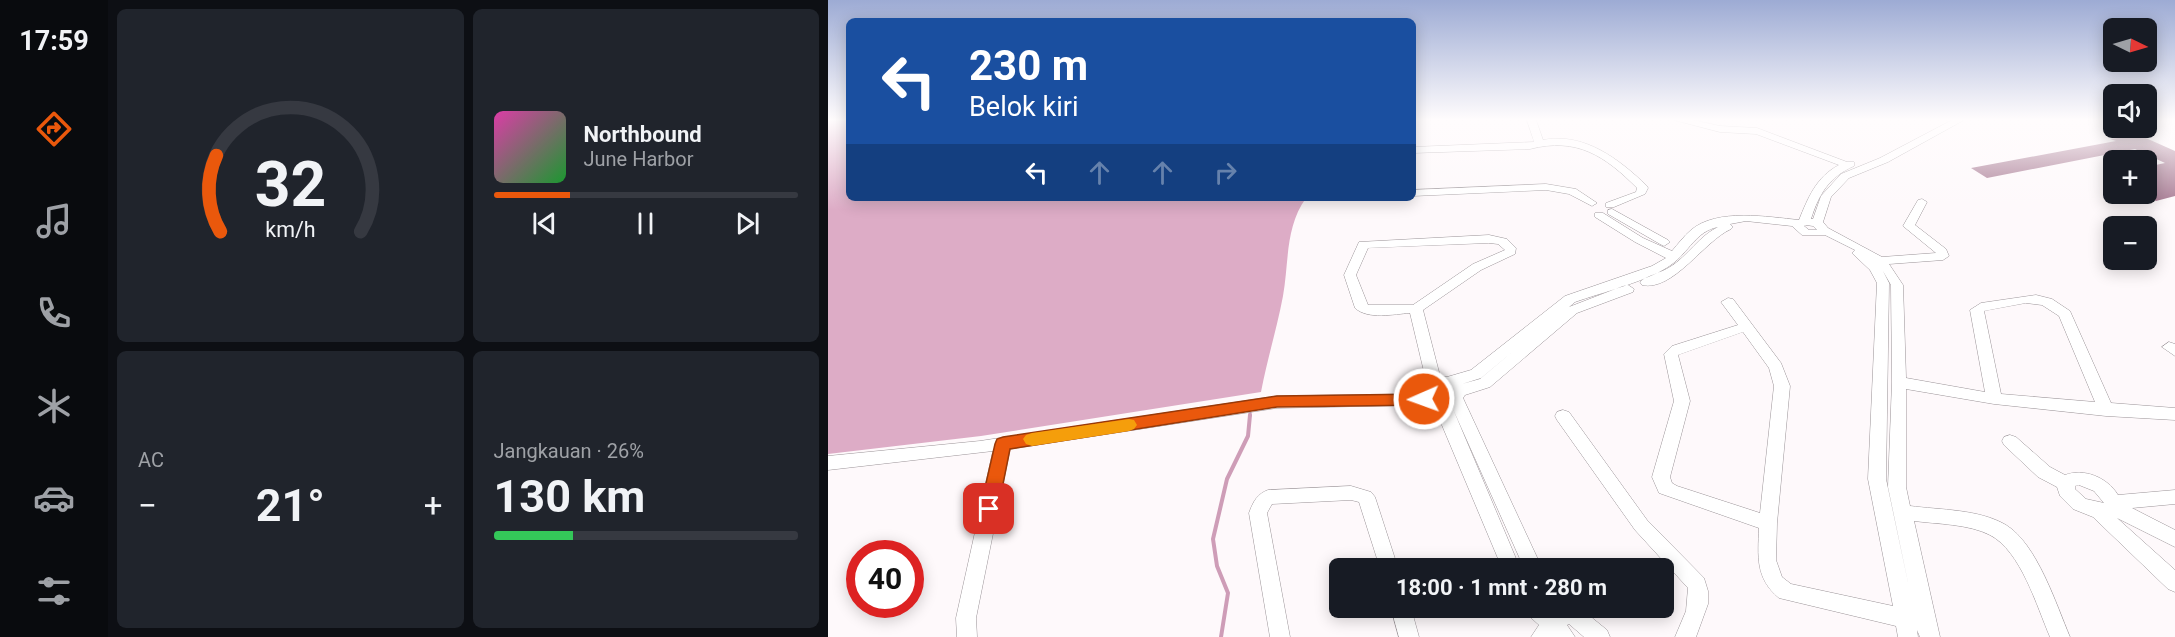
<!DOCTYPE html>
<html lang="id">
<head>
<meta charset="utf-8">
<style>
  body { margin:0; font-family:Roboto,sans-serif; background:#20242c; color:#f1f3f6; height:100vh; display:flex; flex-direction:column; font-size:22px; white-space:nowrap }
  * { box-sizing:border-box; margin:0 }
  p { font-size:20px; color:#9ea1a6 }
  .icon { flex:none; width:33px; height:33px; fill:none; stroke:currentColor; stroke-width:2; stroke-linecap:round; stroke-linejoin:round }
  .map { position:relative; flex:1; overflow:hidden }
  .panel { display:flex; flex-direction:column; gap:9px; padding:9px; background:#0d0f14; width:720px }
  .panel>* { flex:none }
  .hud { position:absolute; left:18px; top:18px; width:570px; height:183px; border-radius:9px; box-shadow:0 3px 15px #0003; background:#1a4fa0; color:#fff; overflow:hidden }
  .needle { width:39px; rotate:95deg }
  .fabs { position:absolute; left:1275px; top:18px; display:grid; gap:12px }
  .fabs a { display:grid; place-items:center; width:54px; height:54px; border-radius:9px; background:#171b24; box-shadow:0 3px 15px #0003; font-size:30px }
  .speed { position:absolute; left:18px; top:540px; display:flex; gap:12px; font-size:30px; font-weight:700; text-align:center }
  .speed>* { display:grid; place-content:center; width:78px; height:78px; border-radius:50%; background:#171b24; box-shadow:0 3px 15px #0003; line-height:1 }
  .speed .limit { border:9px solid #d22; background:#fff; color:#111 }
  .pin { position:absolute; display:grid; place-items:center; width:51px; height:51px; color:#fff; margin:-26px; border-radius:12px; box-shadow:0 3px 9px #0006 }
  .me { position:absolute; width:66px; margin:-33px; rotate:268deg; stroke-linejoin:round; filter:drop-shadow(0 0 4px #0008) }
  .turn { display:flex; align-items:center; gap:21px; height:126px; padding:0 24px; font-size:27px }
  .turn .icon { width:78px; height:78px; stroke-width:2.5 }
  .turn b { display:block; font-size:42px; line-height:51px }
  .lanes { display:flex; align-items:center; height:57px; padding:0 24px; background:#0003; justify-content:center; gap:30px; direction:ltr }
  .lanes .off { opacity:.35 }
  .big { font-size:45px; font-weight:700; line-height:1.1 }
  .panel .card { flex:1; display:flex; flex-direction:column; justify-content:center; gap:9px; min-width:0; padding:0 21px; border-radius:9px; background:#20242c }
  .panel .dial { align-items:center; gap:0 }
  .dial svg { height:156px; overflow:visible; fill:none; stroke:#363941; stroke-width:7; stroke-linecap:round; text-anchor:middle }
  .dial text { fill:#f1f3f6; stroke:none }
  .song { display:flex; align-items:center; gap:18px }
  .cover { width:72px; height:72px; border-radius:9px; background:linear-gradient(135deg,hsl(320 70% 55%),hsl(130 70% 35%)) }
  .played { height:6px; border-radius:3px; background:linear-gradient(90deg,#ea580c 25%,#363941 25%) }
  .keys { display:flex; justify-content:space-around; direction:ltr }
  .heat { display:flex; justify-content:space-between; align-items:center; font-size:33px; direction:ltr }
  .charge { height:9px; border-radius:4px; background:linear-gradient(90deg,#34c759 26%,#363941 0) }
  .panel .tiles { flex:1; display:grid; gap:9px; grid-template-columns:repeat(2,1fr) }
  .trip { position:absolute; left:501px; top:558px; width:345px; height:60px; border-radius:9px; background:#171b24; box-shadow:0 3px 15px #0003; font-weight:700; line-height:60px; text-align:center }
  main { display:flex; flex:1; min-height:0 }
  .dock { display:flex; flex-direction:column; width:108px; justify-content:space-around; align-items:center; background:#090b0e; color:#9ea1a6 }
  .dock .icon { width:42px; height:42px }
  .dock .current { color:#ea580c }
  .dock b { font-size:27px; color:#f1f3f6 }
  .map>svg:first-child { display:block }
  .forest { fill:#ddacc6 }
  .lines { fill:none; stroke-linecap:round; stroke-linejoin:round }
  .stream-far1 { stroke:#ce9db7; stroke-width:3 }
  .stream { stroke:#ce9db7; stroke-width:4 }
  .building { fill:#a67891 }
  .minor-casing { stroke:#9b9498; stroke-width:1 }
  .minor { fill:#fff; fill-rule:evenodd }
  .route { fill:#ea580c; stroke:#983908; stroke-width:1.5 }
  .slow { fill:#f59e0b }
</style>
</head>
<body>
<main>
<nav class="dock">
<b>17:59</b>
<svg class="icon current" aria-label="directions" viewBox="0 0 24 24"><path d="M12 3l9 9-9 9-9-9zM9 14v-3h6M13 9l2 2-2 2"/></svg>
<svg class="icon" aria-label="music" viewBox="0 0 24 24"><path d="M9 18V5l10-2v13"/><circle cx="6" cy="18" r="3"/><circle cx="16" cy="16" r="3"/></svg>
<svg class="icon" aria-label="phone" viewBox="0 0 24 24"><path d="M5 4h4l2 5-3 2q2 4 5 5l2-3 5 2v4C11 20 4 13 5 4z"/></svg>
<svg class="icon" aria-label="climate" viewBox="0 0 24 24"><path d="M12 3v18M4 7l16 10M4 17L20 7"/></svg>
<svg class="icon" aria-label="car" viewBox="0 0 24 24"><path d="M5 17H2v-5l4-1 3-4h7l3 4 3 1v5h-3M9 17h6M6 11h13"/><circle cx="7" cy="17" r="2"/><circle cx="17" cy="17" r="2"/></svg>
<svg class="icon" aria-label="filters" viewBox="0 0 24 24"><path d="M4 7h16M4 17h16"/><circle cx="9" cy="7" r="2"/><circle cx="15" cy="17" r="2"/></svg>
</nav>
<section class="panel">
<div class="tiles">
<div class="card dial"><svg viewBox="0 0 100 80">
<path d="M14 69A42 42 0 1 1 86 69"/>
<path d="M14 69A42 42 0 0 1 12 30" stroke="#ea580c"/>
<text x="50" y="56" font-size="32" font-weight="700">32</text>
<text x="50" y="72" font-size="11">km/h</text>
</svg></div>
<div class="card">
<div class="song"><i class="cover"></i><div><b>Northbound</b><p>June Harbor</p></div></div>
<div class="played"></div>
<div class="keys"><svg class="icon" aria-label="previous" viewBox="0 0 24 24"><path d="M18 5L8 12l10 7zM5 5v14"/></svg><svg class="icon" aria-label="pause" viewBox="0 0 24 24"><path d="M8 5v14M16 5v14"/></svg><svg class="icon" aria-label="next" viewBox="0 0 24 24"><path d="M6 5l10 7-10 7zM19 5v14"/></svg></div>
</div>
<div class="card"><p>AC</p>
<div class="heat"><a>−</a><b class="big">21°</b><a>+</a></div>
</div>
<div class="card"><p>Jangkauan · 26%</p><b class="big">130 km</b><div class="charge"></div></div>
</div>
</section>
<div class="map">
<svg width="1347" height="637" viewBox="0 0 1347 637">
  <rect width="100%" height="100%" fill="#fef9fb"/>
  <!-- forest -->
  <path class="forest" d="M0,120H21V198H478C457,227 461,263 455,296C449,328 439,360 433,392L153,436L0,454Z"/>
  <g class="lines">
    <!-- stream-far1 -->
    <path class="stream-far1" d="M422,416V410"/>
    <!-- stream -->
    <path class="stream" d="M393,637L400,593L389,566L385,539L399,479L420,436L422,415"/>
  </g>
  <!-- building -->
  <path class="building" d="M1311,135L1347,151V196L1328,201L1318,197V167L1337,163L1307,149L1159,178L1143,168L1288,141L1282,139Z"/>
  <g class="lines">
    <!-- minor casing -->
    <g class="minor-casing">
      <path id="minor" d="M699,120H708L715,140C756,132 791,159 819,186L820,188L817,194L786,207H778V203L808,192L809,188C777,156 749,137 702,149L585,153V147L706,142Z
        M846,120H865L892,126L929,128L1019,162H1026V166C1001,177 991,194 983,219H985L993,196L1013,174L1052,158L1124,120H1136L1060,162L1021,178L1003,197L995,222L1000,228L1054,257L1108,253L1075,226L1090,200L1094,199L1099,202L1087,225L1118,249L1121,256L1115,260L1061,264L1075,285L1078,378L1157,392L1142,310L1153,303L1208,295L1224,299L1242,311L1283,403L1347,408V420L1278,416L1166,404L1078,389V487L1082,506C1112,510 1151,509 1178,525C1209,544 1228,604 1242,637H1222C1209,607 1193,551 1162,535C1141,524 1109,524 1086,521L1112,637H1092L1089,630L1090,637H1070L1068,626L951,598C927,578 930,556 931,528L831,493L824,477L846,401L836,354L844,346L910,325L893,302L900,298L905,299L953,363L962,386L949,523L948,560L954,577L963,584L1065,606L1040,479L1049,283L1042,270L1024,253L1027,250L997,235H974L964,226L918,221L902,224L905,227L903,229C876,241 845,292 814,285L812,282C819,275 833,273 842,267C860,256 871,236 890,227C868,231 860,253 844,264C824,280 772,293 747,302L741,307L795,286L800,285L806,289L805,292L749,313L662,387L637,395L635,398L714,568H696L625,409L692,568H674L608,411L598,409L594,405L449,408L182,449L148,618L149,637H129L128,618L165,451L0,470V456L152,441L449,396L588,394L598,380L582,313C566,314 540,320 527,308L516,275L531,242L661,235L679,239L688,248L687,254L653,270L595,310L612,376L619,377L643,370L737,296L824,266L838,258L807,242L767,217V213H775L815,238L844,251C850,244 856,236 863,230C889,208 940,217 971,220C980,198 988,177 1011,165L928,134L892,132ZM978,225L985,226L989,230H981L976,226ZM661,243L670,244L677,250L645,264L585,305H540L528,275L540,248ZM1055,271L1063,285L1064,382L1060,487L1082,592L1058,479L1061,283ZM1198,303L1214,305L1231,316L1267,402L1173,394L1156,311ZM915,332L941,368L946,386L932,513L849,486L844,483L842,477L862,401L850,355ZM689,348L652,379L634,384L653,378ZM611,386L621,388L623,391L619,399L607,400L603,394L607,388Z
        M718,184L748,189L769,203L764,206L741,194L718,190L585,196V190Z
        M784,209L840,240L842,242L836,246L832,244L780,214V210Z
        M1341,342L1347,344V356L1334,347Z
        M735,410L741,412L819,520L876,578L880,591V604L868,637H847L858,611L860,588L807,530L729,420L727,416L729,412Z
        M1182,435L1188,437L1222,467L1237,475C1256,468 1279,477 1290,495L1347,490V504L1304,508L1347,530V547L1289,518L1347,570V592L1340,589L1265,517L1245,509L1232,496L1229,487L1210,477L1176,445L1174,441L1176,437ZM1251,485L1266,491L1276,503L1258,499L1247,489V486Z
        M523,486L543,492L547,497L570,568H552L531,502L523,500L444,504L439,513L462,637H442L421,513C425,502 429,494 440,490Z
        M563,608H583L591,637H571Z
        M697,608H721L725,612L727,608H752L779,630L782,637H756L741,624L739,625L747,637H703L711,625L700,615Z"/>
    </g>
    <!-- minor -->
    <use href="#minor" class="minor"/>
  </g>
  <!-- sky -->
  <linearGradient id="sky" x2="0" y2="1"><stop stop-color="#9dabd4"/><stop offset="0.57" stop-color="#fffcfd"/><stop offset="1" stop-color="#fffcfd" stop-opacity="0"/></linearGradient>
  <rect width="1347" height="210" fill="url(#sky)"/>
  <!-- route -->
  <path class="route" d="M596,394L601,395L603,399L601,403L596,405L449,407L182,449L170,509L167,514L161,517L155,514L152,509L167,444L169,439L175,437L449,396Z"/>
  <!-- slow -->
  <path class="slow" d="M301,419L306,420L309,425L306,429L301,431L204,446L198,444L195,439L198,435L204,433Z"/>
</svg>
<div class="fabs">
<a><svg class="needle" viewBox="-14 -14 28 28"><path d="M0-13l5 13h-10z" fill="#e53935"/><path d="M0 13l5-13h-10z" fill="#9ea1a6"/></svg></a>
<a><svg class="icon" aria-label="sound" viewBox="0 0 24 24"><path d="M4 9h4l5-4v14l-5-4H4zM17 9q2 3 0 6"/></svg></a>
<a>+</a>
<a>−</a>
</div>
<div class="speed"><div class="limit">40</div></div>
<div class="pin" style="left:161px;top:509px;background:#d93025"><svg class="icon" aria-label="arrive" viewBox="0 0 24 24"><path d="M6 21V4h12l-3 4 3 4H6"/></svg></div>
<svg class="me" style="left:596px;top:399px" viewBox="-20 -20 40 40"><circle r="17" fill="#ea580c" stroke="#fff" stroke-width="3"/><path d="M0-11L8 9 0 5-8 9z" fill="#fff"/></svg>
<div class="trip">18:00 · 1 mnt · 280 m</div>
<div class="hud">
<div class="turn"><svg class="icon" aria-label="left" viewBox="0 0 24 24"><path d="M17 20v-9H6M10 6l-5 5 5 5"/></svg><div><b>230 m</b>Belok kiri</div></div>
<div class="lanes"><svg class="icon" aria-label="left" viewBox="0 0 24 24"><path d="M17 20v-9H6M10 6l-5 5 5 5"/></svg><svg class="icon off" aria-label="ahead" viewBox="0 0 24 24"><path d="M12 20V5M6 11l6-6 6 6"/></svg><svg class="icon off" aria-label="ahead" viewBox="0 0 24 24"><path d="M12 20V5M6 11l6-6 6 6"/></svg><svg class="icon off" aria-label="right" viewBox="0 0 24 24"><path d="M7 20v-9h11M14 6l5 5-5 5"/></svg></div>
</div>
</div>
</main>
</body>
</html>
